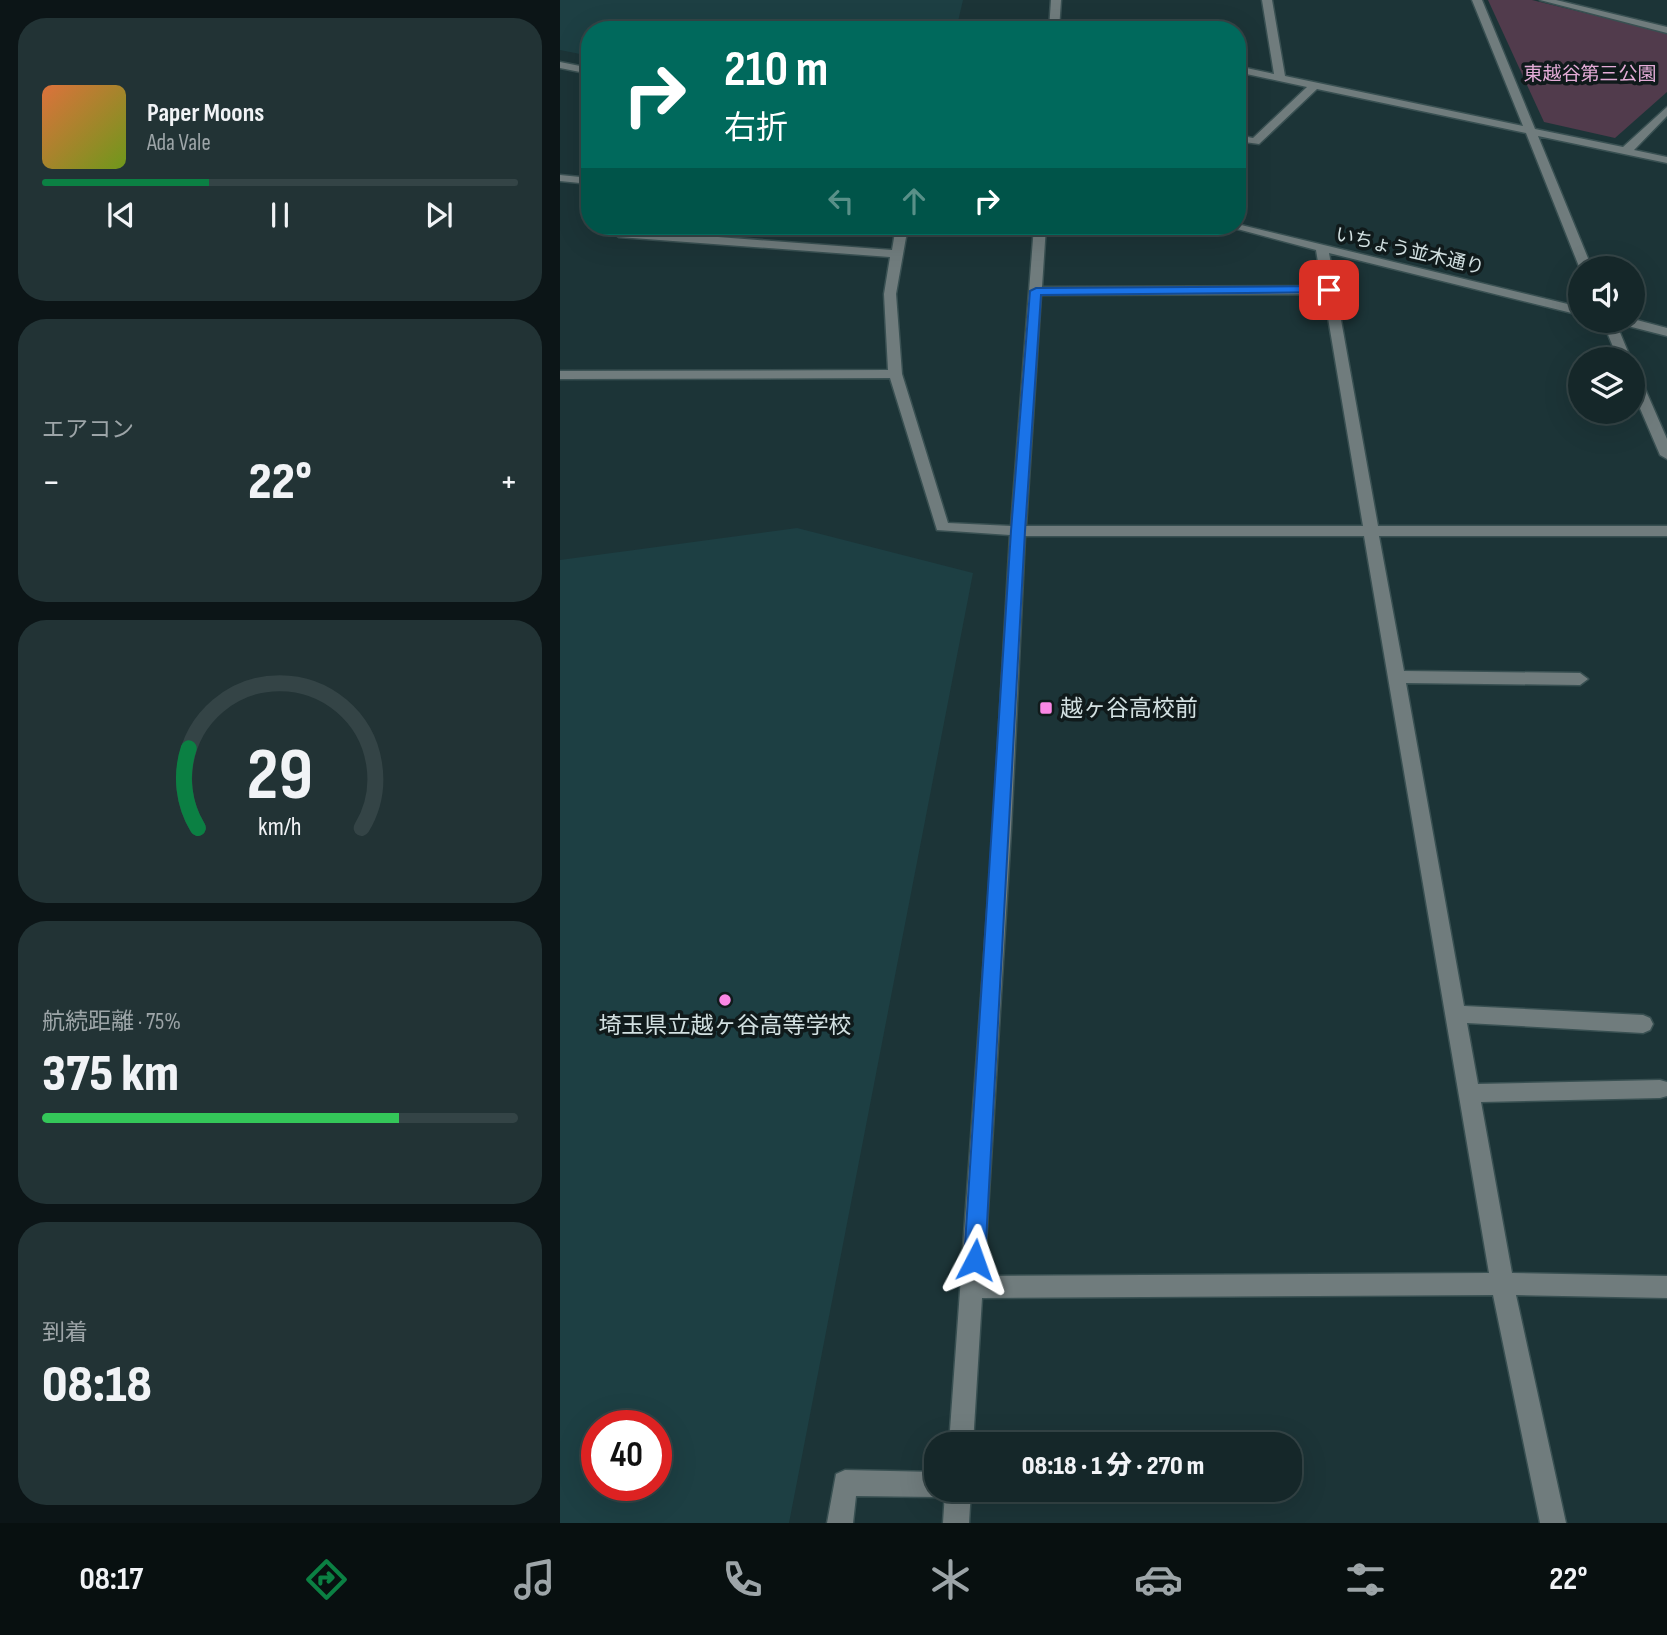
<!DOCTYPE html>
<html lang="ja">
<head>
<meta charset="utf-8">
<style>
  body { margin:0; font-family:"Sofia Sans Condensed","Noto Sans JP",sans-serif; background:#223335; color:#f1f3f6; height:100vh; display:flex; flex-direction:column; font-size:26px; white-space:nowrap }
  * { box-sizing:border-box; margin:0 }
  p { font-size:23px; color:#9da5a8 }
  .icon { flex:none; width:38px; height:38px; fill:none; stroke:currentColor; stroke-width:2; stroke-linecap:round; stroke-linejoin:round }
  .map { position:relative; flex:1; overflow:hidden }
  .details { display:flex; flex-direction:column; gap:18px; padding:18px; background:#0c1517; width:560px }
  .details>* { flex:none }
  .guide { position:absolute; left:21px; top:21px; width:665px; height:214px; border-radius:28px; box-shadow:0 7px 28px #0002,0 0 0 2px #344446; background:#00695c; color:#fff; overflow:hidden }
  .buttons { position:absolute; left:1008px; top:256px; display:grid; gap:14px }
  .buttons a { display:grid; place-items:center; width:77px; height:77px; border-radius:50%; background:#152729; box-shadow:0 7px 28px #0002,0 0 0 2px #344446; font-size:35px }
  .speed { position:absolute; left:21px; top:1410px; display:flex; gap:14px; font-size:35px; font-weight:700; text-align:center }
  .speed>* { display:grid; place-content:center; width:91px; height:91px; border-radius:50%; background:#152729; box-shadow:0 7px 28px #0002,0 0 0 2px #344446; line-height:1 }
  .speed .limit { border:10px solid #d22; background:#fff; color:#111 }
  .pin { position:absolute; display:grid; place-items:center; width:60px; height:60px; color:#fff; margin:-30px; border-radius:14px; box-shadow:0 4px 10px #0006 }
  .me { position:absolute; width:77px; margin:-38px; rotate:4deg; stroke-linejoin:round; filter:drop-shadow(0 0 5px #0008) }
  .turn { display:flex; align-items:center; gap:24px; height:147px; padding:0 28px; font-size:32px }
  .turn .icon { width:91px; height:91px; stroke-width:2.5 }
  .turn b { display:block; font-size:49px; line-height:60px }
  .lanes { display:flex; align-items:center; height:66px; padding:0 28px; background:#0003; justify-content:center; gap:35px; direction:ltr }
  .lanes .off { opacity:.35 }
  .big { font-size:52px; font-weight:800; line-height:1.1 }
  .details .widget { flex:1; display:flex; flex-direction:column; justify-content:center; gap:10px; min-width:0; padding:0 24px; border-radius:28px; background:#223335 }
  .details .dial { align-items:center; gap:0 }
  .dial svg { height:182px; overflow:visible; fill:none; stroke:#344446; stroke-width:7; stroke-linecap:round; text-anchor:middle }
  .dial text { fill:#f1f3f6; stroke:none }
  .song { display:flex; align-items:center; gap:21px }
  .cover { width:84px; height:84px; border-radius:10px; background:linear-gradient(135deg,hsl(20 70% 55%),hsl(80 70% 35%)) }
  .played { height:7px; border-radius:4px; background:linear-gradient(90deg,#0b8043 35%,#344446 35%) }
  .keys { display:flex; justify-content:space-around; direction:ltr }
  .heat { display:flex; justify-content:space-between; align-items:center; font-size:38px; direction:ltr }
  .charge { height:10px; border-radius:5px; background:linear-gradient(90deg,#34c759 75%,#344446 0) }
  .trip { position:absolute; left:364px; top:1432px; width:378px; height:70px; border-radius:28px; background:#152729; box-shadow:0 7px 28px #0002,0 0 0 2px #344446; font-weight:800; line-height:70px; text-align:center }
  .menu { display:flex; height:112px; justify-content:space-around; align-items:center; background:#081010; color:#9da5a8 }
  .menu .icon { width:49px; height:49px }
  .menu .selected { color:#0b8043 }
  .menu b { font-size:32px; color:#f1f3f6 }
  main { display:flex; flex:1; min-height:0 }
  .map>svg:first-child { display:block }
  .built { fill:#1d3f43; fill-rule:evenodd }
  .green { fill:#513b4c }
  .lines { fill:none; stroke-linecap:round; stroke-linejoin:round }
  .minor-casing { stroke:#395052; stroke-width:3 }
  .minor { fill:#707c7d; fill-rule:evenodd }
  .route { fill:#1a73e8; stroke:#114b97; stroke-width:2 }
  .poi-dot { fill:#fb87e5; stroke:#101a1b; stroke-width:2.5 }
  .labels { text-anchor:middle; stroke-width:7; stroke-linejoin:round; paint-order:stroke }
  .far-park-label { font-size:19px; fill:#e4acd7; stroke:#101a1b }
  .far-street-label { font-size:19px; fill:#d2e0e1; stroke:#101a1b }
  .poi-label { font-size:23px; fill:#d2e0e1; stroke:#101a1b; text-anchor:start }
</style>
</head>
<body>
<main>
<section class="details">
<div class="widget">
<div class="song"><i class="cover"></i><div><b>Paper Moons</b><p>Ada Vale</p></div></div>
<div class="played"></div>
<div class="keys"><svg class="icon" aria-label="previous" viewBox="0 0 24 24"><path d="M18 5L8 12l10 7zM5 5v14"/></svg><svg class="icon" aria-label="pause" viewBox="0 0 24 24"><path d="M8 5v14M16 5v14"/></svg><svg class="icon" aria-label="next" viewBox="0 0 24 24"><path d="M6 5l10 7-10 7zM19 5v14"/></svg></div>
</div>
<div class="widget"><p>エアコン</p>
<div class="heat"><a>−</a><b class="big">22°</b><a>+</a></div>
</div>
<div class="widget dial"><svg viewBox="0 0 100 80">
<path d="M14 69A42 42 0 1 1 86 69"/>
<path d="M14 69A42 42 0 0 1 10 34" stroke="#0b8043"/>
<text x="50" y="56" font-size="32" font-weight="700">29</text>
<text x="50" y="72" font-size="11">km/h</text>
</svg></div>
<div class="widget"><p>航続距離 · 75%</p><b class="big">375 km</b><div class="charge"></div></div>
<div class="widget"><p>到着</p><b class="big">08:18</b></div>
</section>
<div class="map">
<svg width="1107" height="1523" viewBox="0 0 1107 1523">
  <rect width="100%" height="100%" fill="#1c3437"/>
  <!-- built -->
  <path class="built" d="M0,0H403L396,30H30V56L0,50Z
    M237,528L413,573L229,1523H0V560ZM37,1426H96V1486H37Z"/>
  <!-- green -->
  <path class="green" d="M928,0H972L1107,33V92L1055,138L984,122Z"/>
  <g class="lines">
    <!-- minor casing -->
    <g class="minor-casing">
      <path id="minor" d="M491,0H501L499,30H489Z
        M702,0H712L725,76L963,126L912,0H922L975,129L1063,147L1107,107V116L1074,150L1107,157V163L978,136L1032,268L1020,269L966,133L757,89L699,144L677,141V135L693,138L747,87L677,72V66L714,74Z
        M980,0H996L1107,27V33Z
        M0,62L30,68V74L0,68Z
        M0,175L30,178V184L0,181Z
        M677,224L1020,307V315L769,253L818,526H1107V536H819L844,671L1020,673L1028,679L1020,685L846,683L904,1006L1083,1015L1090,1018L1093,1024L1090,1030L1083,1033L907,1023L918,1084L1100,1080L1107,1082V1096L1100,1098L921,1102L952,1273L1107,1276V1298L956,1295L1006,1523H980L933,1295L422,1298L413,1444H389L433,830L450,535L377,530L330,378L0,379V371L328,370L324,294L330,257L59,237L53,233L56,226H68L66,230L332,250L336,226H348L336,294L342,374L388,523L451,526L474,226H486L482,287L762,286L756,250L666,226ZM764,294L803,526H466L481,295ZM465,536H804L929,1273L424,1276L451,830Z
        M1073,319L1107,328V336L1056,323L1071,359H1058L1042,320Z
        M1073,373L1080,377L1107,439V459L1100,455L1073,392Z
        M285,1470L376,1472V1489H411L409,1523H383L385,1492L376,1497L296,1496L293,1523H267L276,1474Z"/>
    </g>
    <!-- minor -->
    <use href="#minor" class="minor"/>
  </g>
  <!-- route -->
  <path class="route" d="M769,286L773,287V292L481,295L465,531L425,1260L422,1267L415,1270L407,1267L404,1260L451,531L470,291L476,288Z"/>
  <!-- markers -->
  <g class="poi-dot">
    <rect x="479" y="701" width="14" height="14" rx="3.5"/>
    <circle cx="165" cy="1000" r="7"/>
  </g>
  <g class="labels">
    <!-- far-park labels -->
    <g class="far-park-label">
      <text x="1030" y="80">東越谷第三公園</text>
    </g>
    <!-- far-street labels -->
    <g class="far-street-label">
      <text transform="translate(850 250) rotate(13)" y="7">いちょう並木通り</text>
    </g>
    <!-- poi labels -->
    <g class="poi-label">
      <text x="500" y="716">越ヶ谷高校前</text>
      <text x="165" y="1033" text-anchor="middle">埼玉県立越ヶ谷高等学校</text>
    </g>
  </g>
</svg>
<div class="buttons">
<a><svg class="icon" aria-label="sound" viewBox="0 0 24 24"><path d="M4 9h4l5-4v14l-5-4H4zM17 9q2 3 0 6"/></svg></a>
<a><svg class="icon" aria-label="layers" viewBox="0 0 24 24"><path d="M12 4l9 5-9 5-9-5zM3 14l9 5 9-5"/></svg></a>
</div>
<div class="speed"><div class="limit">40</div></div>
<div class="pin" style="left:769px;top:290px;background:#d93025"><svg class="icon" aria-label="arrive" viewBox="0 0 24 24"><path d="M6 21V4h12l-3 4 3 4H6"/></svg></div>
<svg class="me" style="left:415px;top:1260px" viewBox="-20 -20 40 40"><path d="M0-17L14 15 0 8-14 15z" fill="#1a73e8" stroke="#fff" stroke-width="4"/></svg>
<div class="trip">08:18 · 1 分 · 270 m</div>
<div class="guide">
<div class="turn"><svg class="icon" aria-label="right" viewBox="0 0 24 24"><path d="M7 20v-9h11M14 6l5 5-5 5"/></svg><div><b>210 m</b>右折</div></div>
<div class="lanes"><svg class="icon off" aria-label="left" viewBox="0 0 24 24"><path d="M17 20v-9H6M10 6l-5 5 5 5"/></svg><svg class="icon off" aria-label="ahead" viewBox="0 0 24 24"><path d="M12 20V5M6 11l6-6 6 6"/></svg><svg class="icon" aria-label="right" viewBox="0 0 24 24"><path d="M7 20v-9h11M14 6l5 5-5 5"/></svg></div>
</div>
</div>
</main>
<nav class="menu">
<b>08:17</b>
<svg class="icon selected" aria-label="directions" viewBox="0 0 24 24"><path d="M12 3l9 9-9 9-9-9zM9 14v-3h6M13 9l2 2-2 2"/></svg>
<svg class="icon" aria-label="music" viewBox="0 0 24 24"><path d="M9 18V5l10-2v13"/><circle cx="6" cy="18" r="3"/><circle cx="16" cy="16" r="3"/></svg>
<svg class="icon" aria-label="phone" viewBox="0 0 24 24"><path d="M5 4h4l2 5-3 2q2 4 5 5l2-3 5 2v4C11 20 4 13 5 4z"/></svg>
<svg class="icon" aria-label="climate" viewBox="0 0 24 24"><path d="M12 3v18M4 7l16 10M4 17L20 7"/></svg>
<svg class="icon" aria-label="car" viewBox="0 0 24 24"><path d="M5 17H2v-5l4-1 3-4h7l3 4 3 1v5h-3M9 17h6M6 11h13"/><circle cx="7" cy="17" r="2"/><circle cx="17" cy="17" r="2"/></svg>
<svg class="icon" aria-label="filters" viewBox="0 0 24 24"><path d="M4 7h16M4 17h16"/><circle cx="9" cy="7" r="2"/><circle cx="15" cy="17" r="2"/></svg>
<b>22°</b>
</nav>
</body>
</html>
